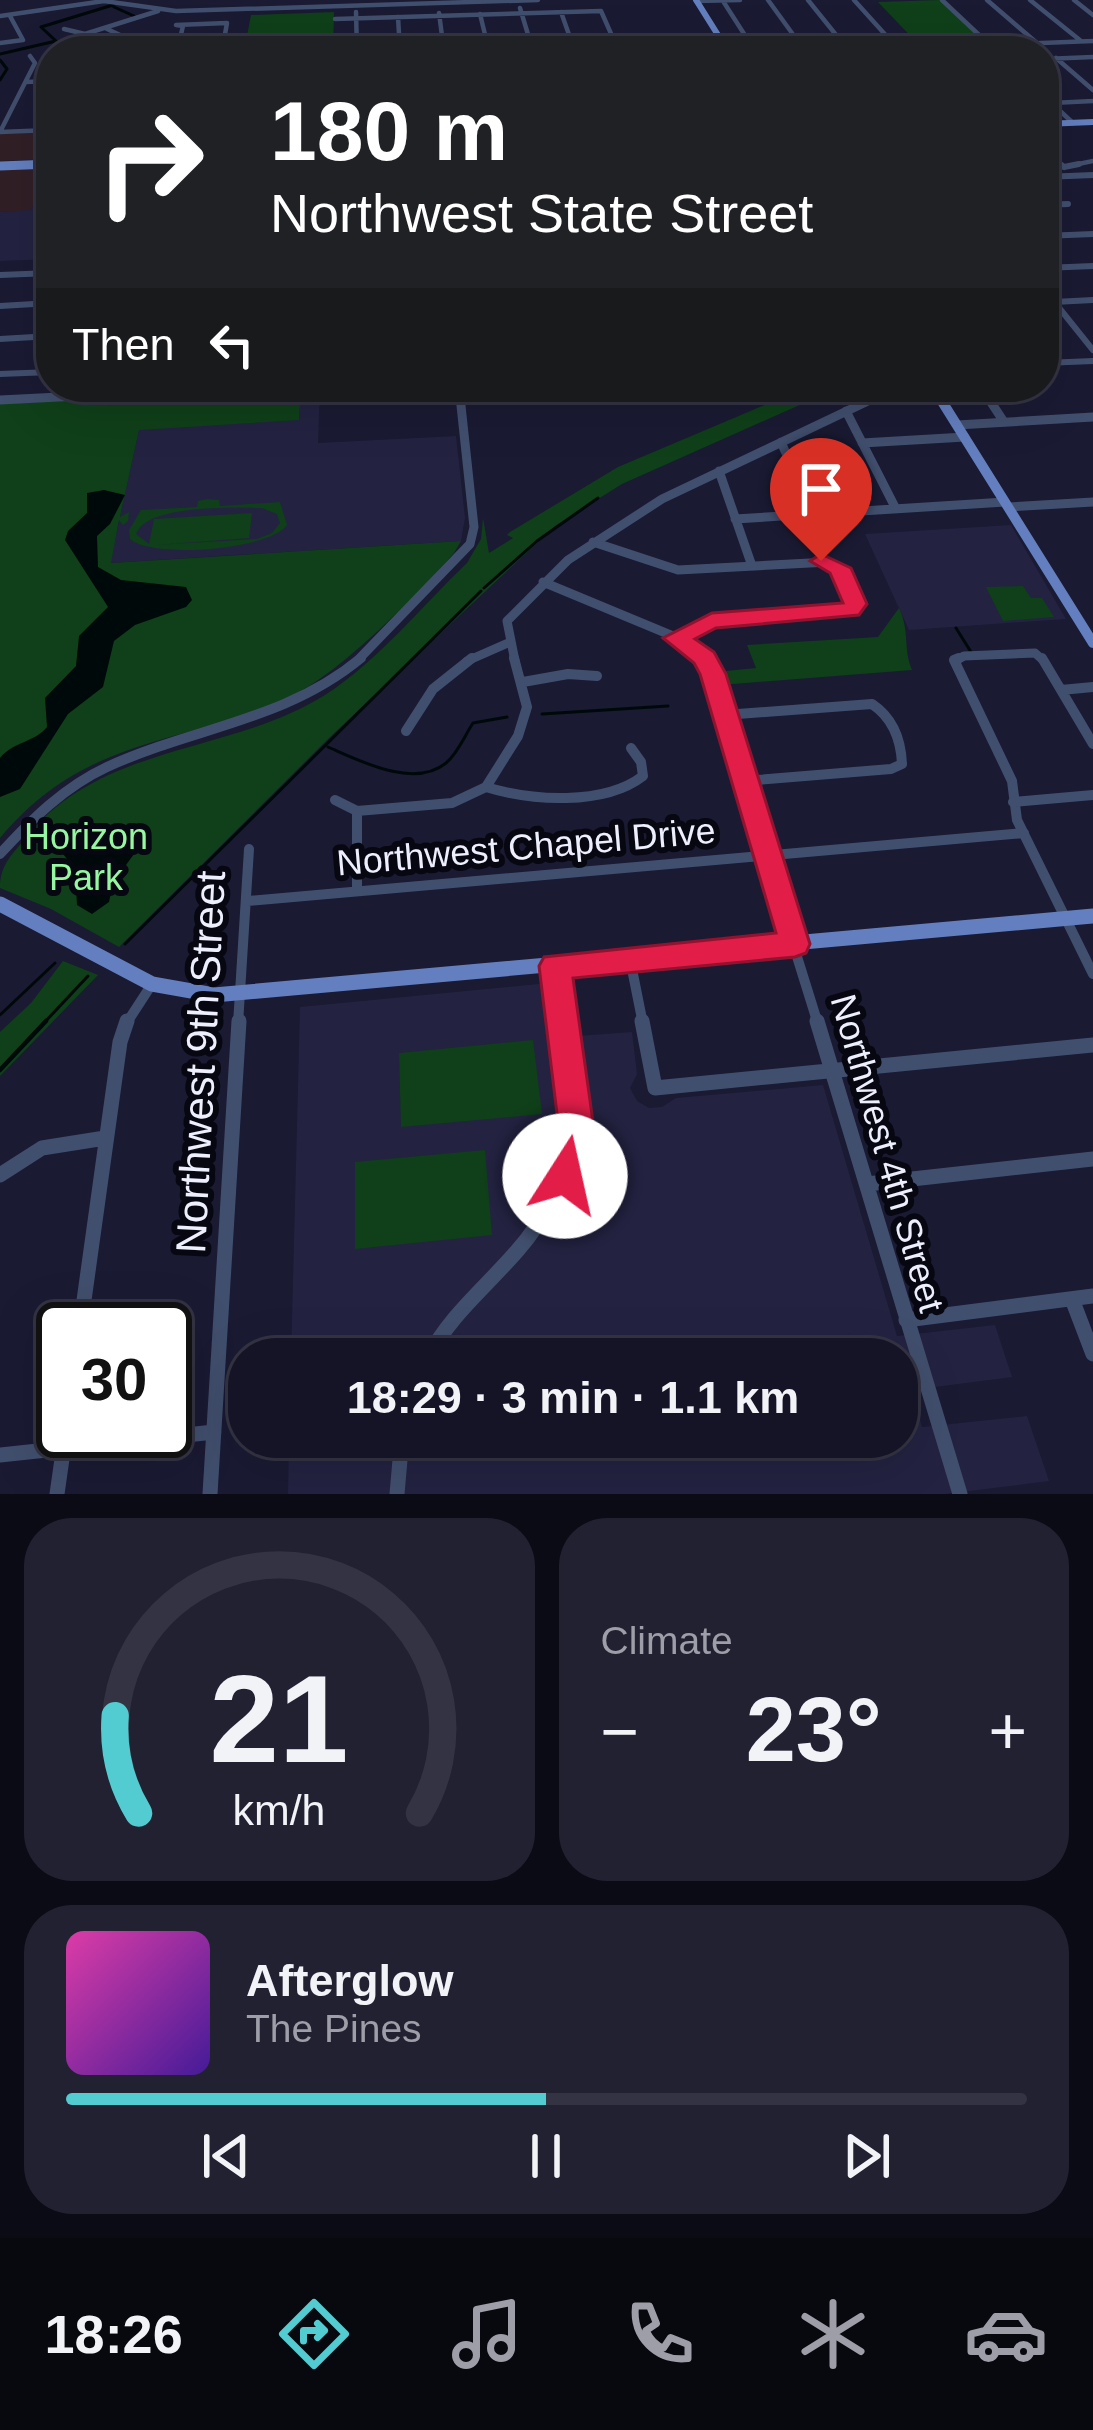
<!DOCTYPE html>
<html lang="en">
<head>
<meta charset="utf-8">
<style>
  body { margin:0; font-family:Helvetica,sans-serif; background:#212132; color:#f1f3f6; height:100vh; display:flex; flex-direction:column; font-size:45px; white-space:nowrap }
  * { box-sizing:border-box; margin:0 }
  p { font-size:39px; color:#9d9ea7 }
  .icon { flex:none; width:66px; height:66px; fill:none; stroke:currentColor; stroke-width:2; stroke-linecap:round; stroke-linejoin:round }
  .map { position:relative; height:1494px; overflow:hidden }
  .panel { display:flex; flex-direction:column; gap:24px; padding:24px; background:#0b0b15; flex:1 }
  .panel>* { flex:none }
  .guide { position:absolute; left:36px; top:36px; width:1023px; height:366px; border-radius:48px; box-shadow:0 12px 48px #0002,0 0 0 3px #333343; background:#202124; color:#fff; overflow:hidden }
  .speed { position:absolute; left:36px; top:1302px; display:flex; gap:24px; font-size:60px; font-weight:700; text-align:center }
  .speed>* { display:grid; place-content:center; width:156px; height:156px; border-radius:50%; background:#141426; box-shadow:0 12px 48px #0002,0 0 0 3px #333343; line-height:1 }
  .speed .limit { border:6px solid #111; border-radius:18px; background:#fff; color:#111 }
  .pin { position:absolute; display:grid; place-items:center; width:102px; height:102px; color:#fff; margin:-123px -51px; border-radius:50% 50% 50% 0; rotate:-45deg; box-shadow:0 0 12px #0007 }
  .pin .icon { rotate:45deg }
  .me { position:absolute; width:132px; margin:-66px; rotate:10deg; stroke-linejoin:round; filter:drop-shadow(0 0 9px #0008) }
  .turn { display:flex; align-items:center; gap:42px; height:252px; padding:0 36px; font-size:54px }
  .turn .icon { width:156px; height:156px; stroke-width:2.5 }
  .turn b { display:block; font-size:84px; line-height:102px }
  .then { display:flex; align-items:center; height:114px; padding:0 36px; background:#0003; gap:24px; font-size:45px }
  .big { font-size:90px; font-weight:800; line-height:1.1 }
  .panel .card { flex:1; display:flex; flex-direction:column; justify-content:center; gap:18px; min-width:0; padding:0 42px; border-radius:48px; background:#212132 }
  .panel .dial { align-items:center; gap:0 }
  .dial svg { height:312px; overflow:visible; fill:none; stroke:#333343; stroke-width:7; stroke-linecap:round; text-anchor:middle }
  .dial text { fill:#f1f3f6; stroke:none }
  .song { display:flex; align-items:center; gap:36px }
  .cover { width:144px; height:144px; border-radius:18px; background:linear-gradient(135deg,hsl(320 70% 55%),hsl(260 70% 35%)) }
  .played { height:12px; border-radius:6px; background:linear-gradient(90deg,#52ccd0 50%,#333343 50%) }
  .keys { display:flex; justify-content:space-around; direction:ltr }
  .heat { display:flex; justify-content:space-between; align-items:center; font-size:66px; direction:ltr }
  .panel .tiles { flex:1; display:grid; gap:24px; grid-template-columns:1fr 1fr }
  .card:last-child { grid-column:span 2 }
  .trip { position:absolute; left:228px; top:1338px; width:690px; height:120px; border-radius:48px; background:#141426; box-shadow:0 12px 48px #0002,0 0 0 3px #333343; font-weight:800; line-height:120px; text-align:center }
  .tabs { display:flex; height:192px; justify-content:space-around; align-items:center; background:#08080f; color:#9d9ea7 }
  .tabs .icon { width:84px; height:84px }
  .tabs .on { color:#52ccd0 }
  .tabs b { font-size:54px; color:#f1f3f6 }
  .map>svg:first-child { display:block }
  .commercial { fill:#311f26 }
  .built { fill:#232241 }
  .green { fill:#0f4019; fill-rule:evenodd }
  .water { fill:#00090a }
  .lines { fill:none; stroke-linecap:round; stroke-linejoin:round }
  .stream-far1 { stroke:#00090a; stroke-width:3 }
  .stream { stroke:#00090a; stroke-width:4.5 }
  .minor-far4 { stroke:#414f6e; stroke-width:4.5 }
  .minor-far3 { stroke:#414f6e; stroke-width:6 }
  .minor-far2 { stroke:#414f6e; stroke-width:9 }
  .minor-far1 { stroke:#414f6e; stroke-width:10 }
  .minor { stroke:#414f6e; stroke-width:15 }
  .major-far3 { stroke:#637fbf; stroke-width:6 }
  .major-far2 { stroke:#637fbf; stroke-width:9 }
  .major-far1 { stroke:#637fbf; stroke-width:10 }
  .major { stroke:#637fbf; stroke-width:15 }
  .route { fill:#e11d48; stroke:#92132f; stroke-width:3 }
  .labels { text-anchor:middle; stroke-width:12; stroke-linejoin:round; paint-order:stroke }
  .park-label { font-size:36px; fill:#95f7a0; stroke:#070711 }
  .street-label { font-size:36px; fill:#eeeffd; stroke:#070711 }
  .near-street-label { font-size:42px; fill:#eeeffd; stroke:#070711 }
</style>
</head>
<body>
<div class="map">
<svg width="1093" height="1494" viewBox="0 0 1093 1494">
  <rect width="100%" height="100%" fill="#1a1a33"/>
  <!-- commercial -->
  <path class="commercial" d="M51,132V159L0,161V134Z
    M50,167L31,211L0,212V169Z"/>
  <!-- built -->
  <path class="built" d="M51,167V259L0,261V212L31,210Z
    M301,389H320L318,443L456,436L465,518L461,541L110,563L139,429L299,419Z
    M1011,525L1066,619L909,630L865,534Z
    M569,981L577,1036L632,1032L637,1074L630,1088L637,1101L649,1108L662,1107L676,1098L823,1085L897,1336L995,1325L1012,1377L912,1390L922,1427L1027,1416L1049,1481L945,1494H288L289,1437H897V1359H291L300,1007Z"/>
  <!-- green -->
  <path class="green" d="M940,0L987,44L921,47L878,2Z
    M334,12L333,51H244L251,15Z
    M807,387H840L622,484L555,526L330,737L119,947L51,909L0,888C0,866 10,857 23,841C100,742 227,756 325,695C378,661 422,606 467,563L481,539L483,518L489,553L513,538L507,535L510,532L618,467Z
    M301,389L299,420L139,430L120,517L129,512L128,521L123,525L119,520L111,563L461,541L454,553C419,593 342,671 295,694C183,748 89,732 0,838V404Z
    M207,499L219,500L220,506L280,502L287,525C269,550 153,559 130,539L129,530L141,510L197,507L198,501ZM262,508L277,514L280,523L272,533L257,539L155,545L249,538L252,513L154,519L149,544L136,534C147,504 233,508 262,508Z
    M1023,586L1031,598H1042L1054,617L1003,621L986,587Z
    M899,608C910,631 903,649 912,670L720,685L716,672L756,668L747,645L878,637Z
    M63,961L98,975L0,1076V1032L31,1003Z
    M533,1040L542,1114L401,1127L399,1053Z
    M485,1150L492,1235L355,1249V1162Z"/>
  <!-- water -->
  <path class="water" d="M104,490L125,495L110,524L97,536L98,567L121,580L186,587L192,600L186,607L135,625L114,641L103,687L68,714L20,789L0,797V758C14,741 34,743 47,727L45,698L76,666L79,636L108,607L65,540L68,531L87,513V493Z
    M104,831L129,839L134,854L113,883L109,902L92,914L77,905L75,869L63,854V842L76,835Z"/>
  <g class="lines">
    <!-- stream-far1 -->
    <path class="stream-far1" d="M114,7L134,16
      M0,54L56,41L41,27L113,5
      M0,60L7,69L0,80
      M484,588L537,541L598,498
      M956,628L971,652
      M542,714L668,706
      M328,747C360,761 414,789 446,763C458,753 465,735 473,723L507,717
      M125,944L481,591
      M0,1015L55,963
      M43,1024L88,976"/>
    <!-- stream -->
    <path class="stream" d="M0,1070L46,1021"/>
    <!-- minor-far4 -->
    <path class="minor-far4" d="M768,0L805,51
      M808,0L849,51
      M854,0L900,51
      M942,0L994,49
      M987,0L1037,43
      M1030,0L1081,41
      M1074,0L1093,15
      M696,1L740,0
      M723,1L755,51
      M520,8L533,51
      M356,12L357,51
      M561,12L573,46
      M439,13L444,51
      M480,14L489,51
      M0,16L104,1L176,11L538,0
      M10,16L23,40
      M398,17L400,51
      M335,19L601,11L616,45
      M64,29L85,34
      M107,29L131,40L130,51
      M0,43L23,40
      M989,45L1093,41
      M532,48L722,42
      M130,49L178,47L183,26L176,25L227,23L222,51
      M83,51L78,41L85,34L158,11
      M1056,58L1093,90
      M1044,59L1093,57
      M26,82L51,81
      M1044,96L1073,123
      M1052,103L1093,101
      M0,132L35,63L30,56
      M0,132L51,130
      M1044,153L1064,167
      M1064,167L1093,161"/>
    <!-- minor-far3 -->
    <path class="minor-far3" d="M1060,164L1064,167
      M1064,167L1079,164
      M1044,177L1093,175
      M1044,205L1068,204
      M1044,236L1093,234
      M1044,268L1093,266
      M0,275L51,273
      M1044,289L1093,350
      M1054,302L1093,300
      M0,306L51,303
      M0,339L51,336
      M1044,363L1093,361
      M0,374L51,372"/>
    <!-- minor-far2 -->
    <path class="minor-far2" d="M981,387L1004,422
      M0,400L257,387
      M846,411L896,509
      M957,425L1093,417
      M781,442L813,514
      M862,443L965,437
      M719,471L752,566
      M1008,507L1093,502
      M735,519L1005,502
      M593,542L678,570L829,562L839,568L855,604L839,612L712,621L676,637
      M543,582L685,641L707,661
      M357,661L470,544L474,527L459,387
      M467,661L508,643
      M515,661L507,621L568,560L662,499L870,400L938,395
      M955,661L964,656L1035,653L1044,661"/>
    <!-- minor-far1 -->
    <path class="minor-far1" d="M704,658L818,1024
      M959,658L954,660L1012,781L1017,820L1093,974
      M1042,658L1093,744
      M523,682L568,674L597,676
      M1061,690L1093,687
      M725,715L872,704C893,718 901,740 902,764L891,769L745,781
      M406,731L433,689L472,658
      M486,787C531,801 604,806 643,776L641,762L631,748
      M335,800L357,811
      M1013,802L1093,795
      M357,811L452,803L486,787L518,736L527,707L514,658
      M357,811V891
      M0,854C32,819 64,787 107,767C194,727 285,721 361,658
      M248,901L1024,833
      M630,959L643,1024
      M555,966L565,1024
      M126,1024L152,984
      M238,1024L249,849"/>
    <!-- minor -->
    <path class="minor" d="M642,1021L655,1088L1093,1045
      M817,1021L960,1494
      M0,1175L42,1148L105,1138
      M867,1184L1093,1159
      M1072,1299L1093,1354
      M906,1320L1093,1296
      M80,1329L120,1042L127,1021
      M427,1359C450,1315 485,1288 517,1251C576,1185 578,1105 565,1021
      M0,1455L214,1432
      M57,1494L66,1431
      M210,1494L239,1021
      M397,1494L402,1437"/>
    <!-- major-far3 -->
    <path class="major-far3" d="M696,0L728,51
      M1044,124L1093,122
      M0,166L51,164"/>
    <!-- major-far2 -->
    <path class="major-far2" d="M0,166L51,164"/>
    <!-- major-far1 -->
    <path class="major-far1" d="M933,387L1093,643"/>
    <!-- major -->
    <path class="major" d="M0,904L152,984L214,995L1093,916"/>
  </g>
  <!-- route -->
  <path class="route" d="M821,554L851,568L867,604L859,615L716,628L695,639L714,652L726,674L810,944L806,953L795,957L573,978L593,1122L578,1188L565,1193L552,1188L547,1176L558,1122L539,966L544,957L776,933L700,674L694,663L663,638L712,613L843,603L830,573L810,561Z"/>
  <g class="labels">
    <!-- park labels -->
    <g class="park-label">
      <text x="86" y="849">Horizon<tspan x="86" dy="41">Park</tspan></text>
    </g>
    <!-- street labels -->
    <g class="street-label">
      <text transform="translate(526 846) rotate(-5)" y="13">Northwest Chapel Drive</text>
      <text transform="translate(888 1153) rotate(74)" y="13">Northwest 4th Street</text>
    </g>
    <!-- near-street labels -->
    <g class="near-street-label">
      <text transform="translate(200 1062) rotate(-87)" y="15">Northwest 9th Street</text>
    </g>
  </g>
</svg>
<div class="speed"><div class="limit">30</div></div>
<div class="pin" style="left:821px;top:561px;background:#d93025"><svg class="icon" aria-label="arrive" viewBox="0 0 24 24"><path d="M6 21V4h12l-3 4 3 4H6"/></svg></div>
<svg class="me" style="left:565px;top:1176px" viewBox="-20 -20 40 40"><circle r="19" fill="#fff"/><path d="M0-13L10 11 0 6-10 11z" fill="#e11d48"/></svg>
<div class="trip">18:29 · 3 min · 1.1 km</div>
<div class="guide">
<div class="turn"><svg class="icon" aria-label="right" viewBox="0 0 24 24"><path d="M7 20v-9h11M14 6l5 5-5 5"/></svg><div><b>180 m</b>Northwest State Street</div></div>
<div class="then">Then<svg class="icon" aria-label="left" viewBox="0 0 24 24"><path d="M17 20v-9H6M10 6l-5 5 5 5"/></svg></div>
</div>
</div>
<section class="panel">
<div class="tiles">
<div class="card dial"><svg viewBox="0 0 100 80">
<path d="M14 69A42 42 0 1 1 86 69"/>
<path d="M14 69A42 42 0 0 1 8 44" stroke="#52ccd0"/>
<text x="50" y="56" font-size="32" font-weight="700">21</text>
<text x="50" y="72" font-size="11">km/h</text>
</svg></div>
<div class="card"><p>Climate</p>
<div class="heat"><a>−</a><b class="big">23°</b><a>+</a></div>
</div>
<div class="card">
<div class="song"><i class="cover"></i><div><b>Afterglow</b><p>The Pines</p></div></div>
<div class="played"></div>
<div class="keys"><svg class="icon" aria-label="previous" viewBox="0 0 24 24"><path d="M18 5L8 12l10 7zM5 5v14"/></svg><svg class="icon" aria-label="pause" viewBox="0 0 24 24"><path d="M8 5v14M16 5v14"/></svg><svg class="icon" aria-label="next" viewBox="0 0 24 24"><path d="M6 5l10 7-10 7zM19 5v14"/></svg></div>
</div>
</div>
</section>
<nav class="tabs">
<b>18:26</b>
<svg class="icon on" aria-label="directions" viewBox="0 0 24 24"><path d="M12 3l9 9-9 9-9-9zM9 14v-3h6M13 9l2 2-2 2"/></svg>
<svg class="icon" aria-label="music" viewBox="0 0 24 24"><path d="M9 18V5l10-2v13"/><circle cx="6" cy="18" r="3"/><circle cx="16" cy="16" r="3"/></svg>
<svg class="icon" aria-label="phone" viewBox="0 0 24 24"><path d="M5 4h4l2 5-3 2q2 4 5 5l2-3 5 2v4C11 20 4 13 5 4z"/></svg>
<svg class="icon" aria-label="climate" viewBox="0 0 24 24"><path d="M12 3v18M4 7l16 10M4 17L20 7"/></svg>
<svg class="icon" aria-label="car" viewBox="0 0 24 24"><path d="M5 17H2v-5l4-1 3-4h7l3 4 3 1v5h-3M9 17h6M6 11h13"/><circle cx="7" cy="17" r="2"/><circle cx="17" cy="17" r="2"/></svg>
</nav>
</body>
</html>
